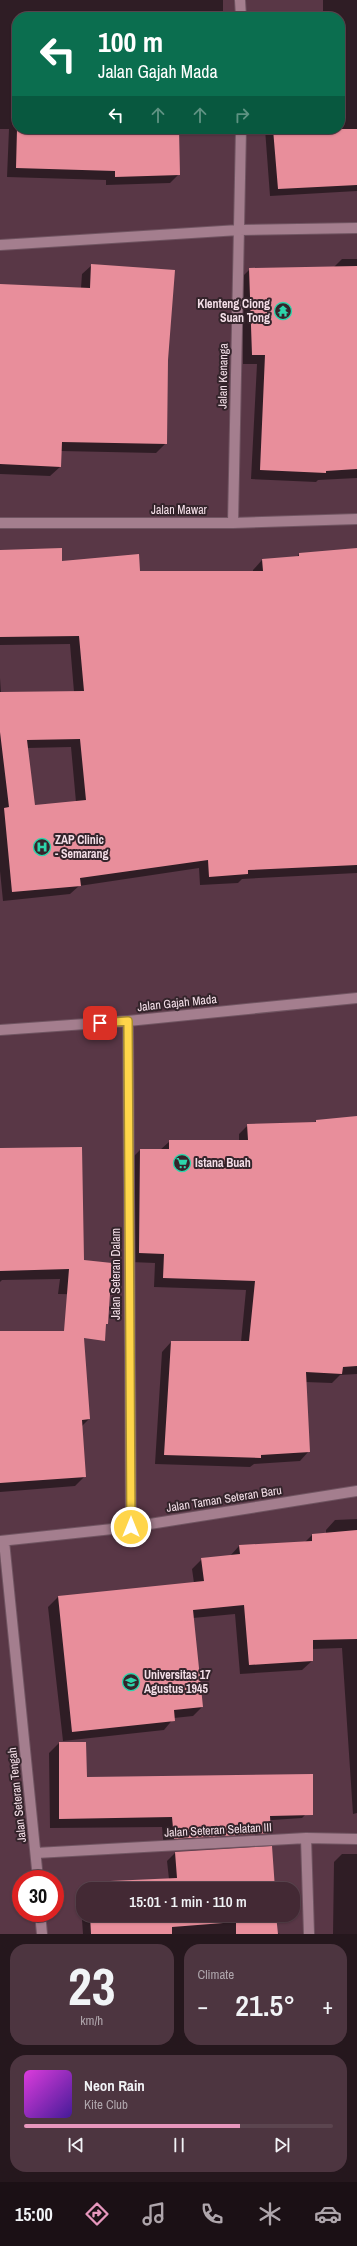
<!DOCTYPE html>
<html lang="en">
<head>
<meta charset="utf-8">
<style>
  body { margin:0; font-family:"Archivo Narrow",sans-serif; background:#4d3540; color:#f1f3f6; height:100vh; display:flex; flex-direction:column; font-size:15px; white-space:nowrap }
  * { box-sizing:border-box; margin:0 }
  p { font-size:13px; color:#afa6ac }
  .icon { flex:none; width:22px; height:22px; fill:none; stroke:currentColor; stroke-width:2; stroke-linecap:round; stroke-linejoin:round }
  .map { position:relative; height:1934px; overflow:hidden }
  .panel { display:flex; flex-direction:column; gap:10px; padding:10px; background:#25171d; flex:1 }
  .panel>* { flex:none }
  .hud { position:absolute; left:12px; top:12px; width:333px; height:122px; border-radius:16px; box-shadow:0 1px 3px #0004,0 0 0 1px #5b454f; background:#0b6e4f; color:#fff; overflow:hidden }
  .speed { position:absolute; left:12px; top:1870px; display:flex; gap:8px; font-size:20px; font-weight:700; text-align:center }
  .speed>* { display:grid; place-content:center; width:52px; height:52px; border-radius:50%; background:#432934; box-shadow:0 1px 3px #0004,0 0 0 1px #5b454f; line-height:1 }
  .speed .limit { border:6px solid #d22; background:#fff; color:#111 }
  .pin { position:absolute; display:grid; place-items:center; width:34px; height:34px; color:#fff; margin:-17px; border-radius:8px; box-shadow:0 2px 6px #0006 }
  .me { position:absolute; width:44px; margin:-22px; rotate:0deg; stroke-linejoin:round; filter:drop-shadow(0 0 3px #0008) }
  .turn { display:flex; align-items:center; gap:14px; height:84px; padding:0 20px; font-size:18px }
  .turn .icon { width:52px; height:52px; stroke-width:2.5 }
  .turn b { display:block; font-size:28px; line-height:34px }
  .lanes { display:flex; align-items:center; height:38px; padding:0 20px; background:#0003; justify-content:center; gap:20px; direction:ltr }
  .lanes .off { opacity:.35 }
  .big { font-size:30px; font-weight:600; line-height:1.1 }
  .panel .widget { flex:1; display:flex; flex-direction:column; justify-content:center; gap:6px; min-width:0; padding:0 14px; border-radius:16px; background:#4d3540 }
  .panel .dial { align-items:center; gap:0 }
  .dial b { font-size:52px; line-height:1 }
  .song { display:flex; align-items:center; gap:12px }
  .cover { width:48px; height:48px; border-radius:6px; background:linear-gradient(135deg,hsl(300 70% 55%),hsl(260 70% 35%)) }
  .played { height:4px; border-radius:2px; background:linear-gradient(90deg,#e797bd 70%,#5b454f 70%) }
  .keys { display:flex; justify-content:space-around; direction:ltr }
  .heat { display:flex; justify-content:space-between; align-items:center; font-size:22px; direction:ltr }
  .panel .tiles { flex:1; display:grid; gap:10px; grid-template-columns:1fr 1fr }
  .widget:last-child { grid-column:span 2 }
  .trip { position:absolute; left:76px; top:1882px; width:224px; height:40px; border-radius:16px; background:#432934; box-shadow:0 1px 3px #0004,0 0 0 1px #5b454f; font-weight:600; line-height:40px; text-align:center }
  .dock { display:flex; height:64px; justify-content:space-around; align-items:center; background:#1b1015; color:#afa6ac }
  .dock .icon { width:28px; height:28px }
  .dock .current { color:#e797bd }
  .dock b { font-size:18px; color:#f1f3f6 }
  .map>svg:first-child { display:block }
  .shadow { fill:#0007; fill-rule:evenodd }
  .building { fill:#e88e9b; fill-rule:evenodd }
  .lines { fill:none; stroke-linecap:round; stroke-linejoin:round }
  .street-casing { stroke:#705461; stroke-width:12 }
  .secondary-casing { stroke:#705461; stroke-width:12 }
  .street { stroke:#a47e8e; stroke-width:10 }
  .secondary { stroke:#a47e8e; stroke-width:10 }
  .route-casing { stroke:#a68a30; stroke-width:10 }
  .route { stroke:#ffd54a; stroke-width:7 }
  .labels { text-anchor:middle; stroke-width:4; stroke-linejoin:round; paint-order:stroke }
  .poi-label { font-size:12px; font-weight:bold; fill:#f4dfe8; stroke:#34242b; text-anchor:start }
  .street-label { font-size:12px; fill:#f4dfe8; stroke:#34242b }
</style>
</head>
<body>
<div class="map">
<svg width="357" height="1934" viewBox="0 0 357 1934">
  <rect width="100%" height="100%" fill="#593746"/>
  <!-- shadow -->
  <path class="shadow" d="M0,0H223V17H17V129H178L179,174L170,183L106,185V180L7,177L9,129H0Z
    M323,0H357V191L270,196L265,129H340V17H323Z
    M342,259H357V478L318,480L316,482L251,479L257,364H243L241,278L250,269L334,267Z
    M92,265L167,360L166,443L156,453L60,451V467L50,476L0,474V285L81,288L82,274Z
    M357,549V873L242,879L238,883L200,885L199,868L79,886L70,894L3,901L0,871V678L1,693L74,692L70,644L0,645V551L61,562L139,572H253V570L262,560L297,557L299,554ZM71,747L76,802L34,806L27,748Z
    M357,1117V1374L340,1375L332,1383L305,1382L309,1451L300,1461L254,1464L250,1467L155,1464L162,1352L171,1342H241L246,1290L154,1287L155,1263L130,1262L131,1159L140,1150H160L170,1141L239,1140V1134L248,1125L314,1123L316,1121Z
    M0,1149L83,1261L122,1265V1285L112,1295L58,1294L60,1279L2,1280L0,1282Z
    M0,1332L89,1419L81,1427L85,1476L75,1486L0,1492Z
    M357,1519V1813L353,1814L342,1648L312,1649V1661L302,1670L240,1674L235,1614L193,1618L202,1707L193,1716L174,1718L164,1730L63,1741L48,1607L58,1597L194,1583L192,1569L202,1559L230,1556L239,1546L305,1542L312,1535L326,1534V1530L335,1520Z
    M59,1743L86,1778L312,1808L302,1818L196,1825V1837L186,1847L164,1848L162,1827L50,1828L49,1753Z
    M211,1851L274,1889H83V1915H275L277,1933L280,1934H83L80,1891L88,1883L169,1879L167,1861L175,1853Z
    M342,1854H357V1934H333L334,1862Z"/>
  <!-- building -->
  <path class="building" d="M17,129H179L180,175L115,177V171L16,168Z
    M273,129H357V185L278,189Z
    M91,264L175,270L168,360L167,444L62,442L61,467L0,464V284L90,288Z
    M357,266V469L326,471V473L260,470L265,355H252L249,268Z
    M62,548V561L139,554L140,571H263L262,559L299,556V553L357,548V865L248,870V874L209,877L208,860L80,878L81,886L12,892L4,808L9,807L0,732V692L84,691L79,636L0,637V550ZM80,739L86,800L35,805L27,740Z
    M357,1116V1366L343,1367L342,1374L306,1372L310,1452L261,1455V1458L164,1455L171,1341H249L255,1281L163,1278L164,1254L139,1253L140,1149H169V1140H248L247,1124L316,1122V1120Z
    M82,1147L84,1260L112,1263L108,1324H106L105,1341L84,1338L90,1419L82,1420L86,1477L0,1483V1331H64L69,1269L0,1271V1148Z
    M357,1530V1639L313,1640V1661L249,1665L244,1605L193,1610L203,1707L174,1710L175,1721L72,1732L58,1596L204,1581L201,1558L240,1554L239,1545L312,1541V1534Z
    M59,1742H86L87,1777L313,1774V1815L270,1816L271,1833L174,1839L172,1817L59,1819Z
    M272,1846L275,1889H88V1882L177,1878L175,1852Z
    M90,1915H276L278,1934H236V1922L172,1927V1934H91Z"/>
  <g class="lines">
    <!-- street casing -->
    <g class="street-casing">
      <path id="street" d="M240,0L241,17
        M0,245L239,230L357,228
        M0,523H233L357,519
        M233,523L241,129
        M128,1021L131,1527
        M0,1541L131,1527L357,1491
        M4,1541L38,1879
        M306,1838L309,1934
        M36,1853L306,1838L357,1839
        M40,1913L42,1934"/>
    </g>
    <!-- secondary casing -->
    <g class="secondary-casing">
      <path id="secondary" d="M0,1030L128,1021L357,998"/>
    </g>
    <!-- street -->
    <use href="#street" class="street"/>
    <!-- secondary -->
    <use href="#secondary" class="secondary"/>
  </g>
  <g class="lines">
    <!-- route casing -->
    <g class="route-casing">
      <path id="route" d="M100,1023L128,1021L131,1527"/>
    </g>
    <!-- route -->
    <use href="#route" class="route"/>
  </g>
  <!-- icons -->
  <defs>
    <g id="temple-ring" transform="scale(0.9)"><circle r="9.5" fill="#34242b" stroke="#2dd5ab" stroke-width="1.5"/><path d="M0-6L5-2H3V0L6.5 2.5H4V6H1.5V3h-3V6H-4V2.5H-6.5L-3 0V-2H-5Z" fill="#2dd5ab"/></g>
    <g id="hospital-ring" transform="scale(0.9)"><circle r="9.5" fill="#34242b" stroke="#2dd5ab" stroke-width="1.5"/><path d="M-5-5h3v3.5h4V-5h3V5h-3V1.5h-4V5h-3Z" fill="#2dd5ab"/></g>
    <g id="supermarket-ring" transform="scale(0.9)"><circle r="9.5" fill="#34242b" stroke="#2dd5ab" stroke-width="1.5"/><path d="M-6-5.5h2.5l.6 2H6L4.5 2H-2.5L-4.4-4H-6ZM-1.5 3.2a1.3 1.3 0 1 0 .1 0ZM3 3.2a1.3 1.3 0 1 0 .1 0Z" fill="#2dd5ab"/></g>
    <g id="university-ring" transform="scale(0.9)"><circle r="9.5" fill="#34242b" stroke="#2dd5ab" stroke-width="1.5"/><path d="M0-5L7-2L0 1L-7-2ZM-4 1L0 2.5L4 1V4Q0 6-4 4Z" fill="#2dd5ab"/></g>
  </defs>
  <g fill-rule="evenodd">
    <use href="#temple-ring" x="283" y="311"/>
    <use href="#hospital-ring" x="42" y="847"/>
    <use href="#supermarket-ring" x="182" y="1163"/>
    <use href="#university-ring" x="131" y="1682"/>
  </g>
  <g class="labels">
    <!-- poi labels -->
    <g class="poi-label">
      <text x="270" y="308" text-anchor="end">Klenteng Ciong<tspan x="270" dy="14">Suan Tong</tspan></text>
      <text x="55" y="844">ZAP Clinic<tspan x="55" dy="14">- Semarang</tspan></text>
      <text x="195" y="1167">Istana Buah</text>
      <text x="144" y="1679">Universitas 17<tspan x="144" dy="14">Agustus 1945</tspan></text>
    </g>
    <!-- street labels -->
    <g class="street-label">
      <text transform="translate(223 376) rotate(-89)" y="4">Jalan Kenanga</text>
      <text x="179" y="514">Jalan Mawar</text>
      <text transform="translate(177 1003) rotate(-6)" y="4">Jalan Gajah Mada</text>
      <text transform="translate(116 1274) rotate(-90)" y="4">Jalan Seteran Dalam</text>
      <text transform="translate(224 1499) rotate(-9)" y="4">Jalan Taman Seteran Baru</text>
      <text transform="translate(17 1795) rotate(-96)" y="4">Jalan Seteran Tengah</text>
      <text transform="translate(218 1830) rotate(-3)" y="4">Jalan Seteran Selatan III</text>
    </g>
  </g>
</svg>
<div class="speed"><div class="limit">30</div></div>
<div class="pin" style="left:100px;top:1023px;background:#d93025"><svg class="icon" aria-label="arrive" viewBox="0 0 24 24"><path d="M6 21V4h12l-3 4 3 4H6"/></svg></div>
<svg class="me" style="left:131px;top:1527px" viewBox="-20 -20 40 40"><circle r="17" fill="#ffd54a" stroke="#fff" stroke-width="3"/><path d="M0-11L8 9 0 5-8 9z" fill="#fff"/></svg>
<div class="trip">15:01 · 1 min · 110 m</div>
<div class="hud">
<div class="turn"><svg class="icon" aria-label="left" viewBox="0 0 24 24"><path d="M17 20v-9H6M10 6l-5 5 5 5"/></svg><div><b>100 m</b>Jalan Gajah Mada</div></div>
<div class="lanes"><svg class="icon" aria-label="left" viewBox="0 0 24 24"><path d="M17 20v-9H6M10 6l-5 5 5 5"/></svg><svg class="icon off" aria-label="ahead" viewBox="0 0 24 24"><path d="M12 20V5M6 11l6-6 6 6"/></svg><svg class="icon off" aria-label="ahead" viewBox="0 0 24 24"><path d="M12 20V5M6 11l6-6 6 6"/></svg><svg class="icon off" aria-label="right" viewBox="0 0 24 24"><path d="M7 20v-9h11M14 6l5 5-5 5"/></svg></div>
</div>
</div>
<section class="panel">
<div class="tiles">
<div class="widget dial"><b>23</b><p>km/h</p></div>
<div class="widget"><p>Climate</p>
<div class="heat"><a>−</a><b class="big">21.5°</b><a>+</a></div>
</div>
<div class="widget">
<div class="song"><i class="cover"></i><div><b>Neon Rain</b><p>Kite Club</p></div></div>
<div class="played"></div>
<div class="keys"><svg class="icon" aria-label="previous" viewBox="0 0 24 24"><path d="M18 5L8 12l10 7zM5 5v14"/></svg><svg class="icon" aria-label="pause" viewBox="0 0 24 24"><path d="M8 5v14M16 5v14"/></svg><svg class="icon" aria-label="next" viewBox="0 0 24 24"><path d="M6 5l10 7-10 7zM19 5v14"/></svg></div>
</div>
</div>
</section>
<nav class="dock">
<b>15:00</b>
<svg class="icon current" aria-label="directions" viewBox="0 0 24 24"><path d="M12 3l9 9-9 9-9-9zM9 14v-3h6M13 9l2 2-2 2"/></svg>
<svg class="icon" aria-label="music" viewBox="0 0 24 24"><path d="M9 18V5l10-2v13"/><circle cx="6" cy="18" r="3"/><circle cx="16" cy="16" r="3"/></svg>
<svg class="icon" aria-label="phone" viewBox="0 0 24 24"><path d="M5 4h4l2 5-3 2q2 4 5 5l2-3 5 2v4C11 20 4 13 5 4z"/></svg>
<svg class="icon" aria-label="climate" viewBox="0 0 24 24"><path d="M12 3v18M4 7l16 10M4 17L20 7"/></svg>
<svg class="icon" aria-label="car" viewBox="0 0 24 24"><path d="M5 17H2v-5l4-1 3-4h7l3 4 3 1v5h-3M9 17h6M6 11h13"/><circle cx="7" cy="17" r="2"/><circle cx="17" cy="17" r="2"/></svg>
</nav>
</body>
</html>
